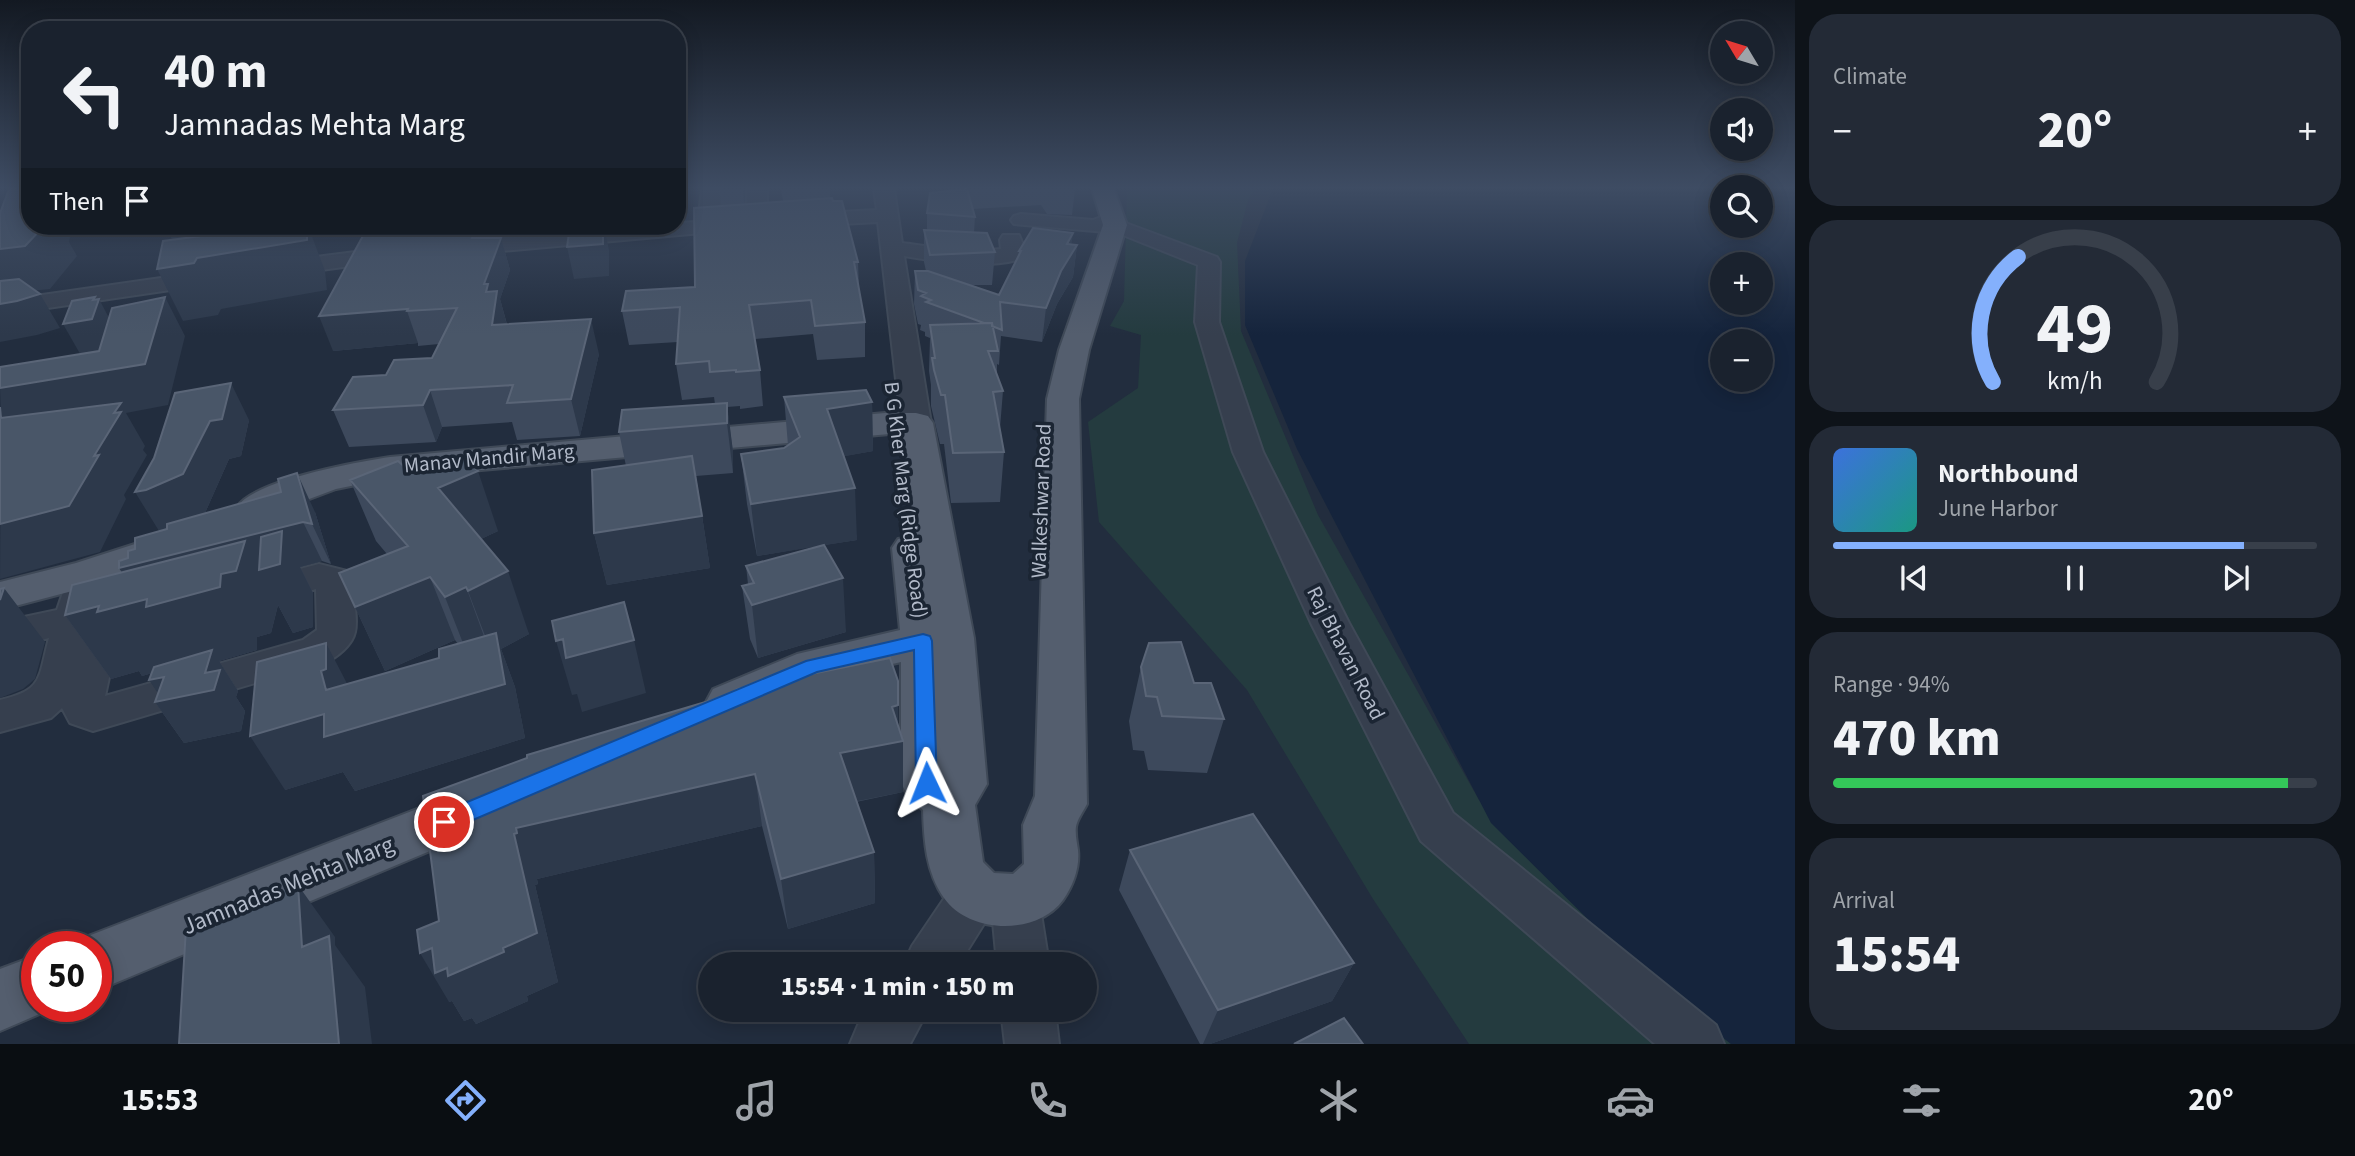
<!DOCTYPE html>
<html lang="en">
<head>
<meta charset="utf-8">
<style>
  body { margin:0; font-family:"Source Sans 3",sans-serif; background:#232a36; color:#f1f3f6; height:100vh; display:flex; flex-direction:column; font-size:26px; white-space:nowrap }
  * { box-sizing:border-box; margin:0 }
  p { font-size:23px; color:#9fa4aa }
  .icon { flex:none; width:38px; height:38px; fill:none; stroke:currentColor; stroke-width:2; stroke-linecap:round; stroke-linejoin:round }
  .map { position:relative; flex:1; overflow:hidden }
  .details { display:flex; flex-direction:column; gap:14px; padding:14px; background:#0e1319; width:560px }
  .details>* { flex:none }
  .hud { position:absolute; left:21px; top:21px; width:665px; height:214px; border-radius:28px; box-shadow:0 4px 18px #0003,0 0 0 2px #383f4a; background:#1a222e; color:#f1f3f6; overflow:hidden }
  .needle { width:46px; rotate:308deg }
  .controls { position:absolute; left:1710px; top:21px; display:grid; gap:14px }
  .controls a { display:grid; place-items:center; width:63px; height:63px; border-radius:50%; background:#1a222e; box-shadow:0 4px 18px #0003,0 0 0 2px #383f4a; font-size:35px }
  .speed { position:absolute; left:21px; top:931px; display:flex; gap:14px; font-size:35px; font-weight:700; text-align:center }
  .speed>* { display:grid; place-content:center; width:91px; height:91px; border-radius:50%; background:#1a222e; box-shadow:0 4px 18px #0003,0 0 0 2px #383f4a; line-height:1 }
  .speed .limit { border:10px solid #d22; background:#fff; color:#111 }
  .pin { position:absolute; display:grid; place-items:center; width:60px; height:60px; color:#fff; margin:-30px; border:4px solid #fff; border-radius:50%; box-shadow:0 2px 7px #0007 }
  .me { position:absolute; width:77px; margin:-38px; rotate:358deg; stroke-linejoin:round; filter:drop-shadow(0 0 5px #0008) }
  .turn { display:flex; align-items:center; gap:24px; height:147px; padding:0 28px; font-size:32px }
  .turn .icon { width:91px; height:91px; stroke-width:2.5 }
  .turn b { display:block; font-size:49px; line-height:60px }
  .then { display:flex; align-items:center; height:66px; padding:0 28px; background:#0003; gap:14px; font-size:26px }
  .big { font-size:52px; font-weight:800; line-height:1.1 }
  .details .widget { flex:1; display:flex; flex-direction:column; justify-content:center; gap:10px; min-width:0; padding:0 24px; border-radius:28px; background:#232a36 }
  .details .dial { align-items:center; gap:0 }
  .dial svg { height:182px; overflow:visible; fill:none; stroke:#383f4a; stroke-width:7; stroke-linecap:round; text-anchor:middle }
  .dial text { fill:#f1f3f6; stroke:none }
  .song { display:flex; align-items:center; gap:21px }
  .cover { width:84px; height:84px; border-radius:10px; background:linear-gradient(135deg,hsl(220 70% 55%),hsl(170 70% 35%)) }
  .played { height:7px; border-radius:4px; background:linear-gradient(90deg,#84b0fc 85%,#383f4a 85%) }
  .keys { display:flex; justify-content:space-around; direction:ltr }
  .heat { display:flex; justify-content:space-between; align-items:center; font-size:38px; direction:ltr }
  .charge { height:10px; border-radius:5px; background:linear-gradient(90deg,#34c759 94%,#383f4a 0) }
  .trip { position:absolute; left:698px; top:952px; width:399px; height:70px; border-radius:35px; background:#1a222e; box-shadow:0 4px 18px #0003,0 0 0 2px #383f4a; font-weight:800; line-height:70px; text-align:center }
  .menu { display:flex; height:112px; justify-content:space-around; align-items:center; background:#0a0e12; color:#9fa4aa }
  .menu .icon { width:49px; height:49px }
  .menu .active { color:#84b0fc }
  .menu b { font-size:32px; color:#f1f3f6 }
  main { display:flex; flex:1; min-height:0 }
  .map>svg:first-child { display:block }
  .green { fill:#243b3f }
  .water { fill:#15243c; fill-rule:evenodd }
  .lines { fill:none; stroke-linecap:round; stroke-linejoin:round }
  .minor-casing { stroke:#3f4957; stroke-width:4 }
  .major-casing { stroke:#3f4957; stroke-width:4 }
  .minor { fill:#363f4e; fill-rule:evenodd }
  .major { fill:#545e6e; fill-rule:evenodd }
  .wall { fill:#3d495c }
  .shaded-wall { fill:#2d394b }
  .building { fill:#495668; stroke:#5a6577; stroke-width:2 }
  .route { fill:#1a73e8; stroke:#114b97; stroke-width:2 }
  .labels { text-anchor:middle; stroke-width:7; stroke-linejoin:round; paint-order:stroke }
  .street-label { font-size:21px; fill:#b2bac9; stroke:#1b2533 }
  .near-street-label { font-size:24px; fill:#b2bac9; stroke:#1b2533 }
</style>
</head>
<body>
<main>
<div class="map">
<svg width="1795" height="1044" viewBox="0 0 1795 1044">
  <rect width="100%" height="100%" fill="#222d3e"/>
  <!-- green -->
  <path class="green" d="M1127,189H1255L1248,200L1237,243L1241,331L1318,515L1479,800L1789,1044H1469L1373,899L1247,690L1099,522L1088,422L1138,388L1141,335L1110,326L1124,301Z"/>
  <!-- water -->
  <path class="water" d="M1273,189H1722V226H1760L1761,189H1795V1044H1731L1651,982L1491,823L1297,449L1245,325V261ZM1722,264H1760V303H1722ZM1722,341H1760V380H1722Z"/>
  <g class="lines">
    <!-- minor casing -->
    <g class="minor-casing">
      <path id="minor" d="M702,189H722L719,220L746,221L749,225L746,229L458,255L450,253L447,248L450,243L458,241L552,232L677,226V223L698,222Z
        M747,189H767V203L764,207H750L747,203Z
        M874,189H894L902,243C935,247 968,253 1001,249L1000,240L1003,235H1019L1024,247L1017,260C981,269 941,262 904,256L931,423L926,429L916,432L906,429L901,423L878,222L803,226L796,224L793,220L796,216L803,214L877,210Z
        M1021,214L1093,220L1101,217L1115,219L1217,257L1220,262L1219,322L1263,452L1349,623L1453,813L1716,1025L1724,1044H1655L1421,841L1311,623L1233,452L1195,322L1198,265L1118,233L1014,224L1011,220L1014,216Z
        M394,247L402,249L405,254L402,259L277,276L269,274L266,269L269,264L277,262Z
        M210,271L218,273L222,278L218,283L0,315V301Z
        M319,564L347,571C353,582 358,620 355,632C352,645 339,655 329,661L93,731L70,723L62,708L51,718L0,732V700C44,690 38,678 49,638L0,650V622L57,610L70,572L83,569L96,572L101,581L96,602L105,599L118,603L123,612L105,696L303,640L317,630L316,589L263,603L250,600L245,591L250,582Z
        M975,872L992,878L996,888L1015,878L1032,885L1039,901L1049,964H997L992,911L959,964H904L912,946L958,878Z
        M868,1010H928L910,1044H850L858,1025Z
        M1001,1010H1055L1059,1044H1005Z"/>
    </g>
    <!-- major casing -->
    <g class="major-casing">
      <path id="major" d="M1092,189H1114L1127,225L1089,350L1079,399L1087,804C1084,810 1079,817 1077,823C1074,830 1077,842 1078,850C1080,867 1073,886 1063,900C1037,936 969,934 944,898C926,872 924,841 923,810L909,798L901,783V662L824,680L730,720L713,715L706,702L713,689L797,654L900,630L892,548L898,539L915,536L901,433L390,478L336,489L256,519L243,515L237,507C255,480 357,462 390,457L885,413H916L928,416L933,423L974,638L987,784L975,805L983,862L994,873L1013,874L1024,864L1023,825L1035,796L1047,399L1059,350L1103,225Z
        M169,533L183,537L189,546L183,555L99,584L0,610V582L76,563Z
        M474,787L492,793L500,809L492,825L96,991V947H73L75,941L96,933Z
        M37,955V1006H58L0,1031V969Z"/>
    </g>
    <!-- minor -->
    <use href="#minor" class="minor"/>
    <!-- major -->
    <use href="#major" class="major"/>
  </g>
  <!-- wall -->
  <path class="wall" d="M719,189H744L745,204L783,201L781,189H830V198L833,201L858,262L859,288L865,322V357L817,360L813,334L755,339L760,370L763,406L740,409V406L727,407L733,452V473L696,476L710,568L607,585L594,533L626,466L619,432L715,404L714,397L682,400L676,364L678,342L629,345L622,311L695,287L721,206Z
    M952,189H1075L1072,215L1047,214L1041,205L973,209L975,217L974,233L995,252L992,285H972L999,295L1018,256L1019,251L1072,245H1077L1073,277L1057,304L1042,342L1001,336L999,365L997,364V375L1003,391L1000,428L1004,452L1000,502L951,503L944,444H940L931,406V385L929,371L930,338L925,336V332L920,330L921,325L918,324L914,304L915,271H926L924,262V230L927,231V213L953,191Z
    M382,226H450L451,230L479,238H501L510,270L500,299L507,324L599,354L580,436L517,440L512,422L442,427L436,442L349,447L333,410L386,375L432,358L439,344L418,346V343L333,351L384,232Z
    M784,397L872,402L873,451L844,456L857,540L824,545L846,632L758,658L750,639L742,586L748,584L746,566L822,545L757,556L747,504L741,454L784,448L788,445Z
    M249,420L241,456L229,459L205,513L201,515L315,512L331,564L322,561L300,567L313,593V627L293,633L278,605L271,633L257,637V650L219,661L238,691L236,697L245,711L241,731L184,743L155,702L158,694L152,673L142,676L139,671L111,679L65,615L122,572L119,568L135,549L164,530L159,531Z
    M407,469L498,531L481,539L529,634L501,649L515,687L525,738L355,791L343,772L285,790L347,684L439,658L458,644L455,640L385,671L355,607L387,554L376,541L350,480Z
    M1141,667L1194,683L1224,719L1207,773L1148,770L1144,751L1133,750L1129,721Z
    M898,681V727L903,792L856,802L874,852L875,903L788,929L762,826L537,879L538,884L535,885L558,982L527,996L528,1001L476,1024L472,1018L464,1021L452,1001L449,1002L439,921Z
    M1130,850L1354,963L1332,1001L1210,1044H1200L1119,890Z"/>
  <!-- shaded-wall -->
  <path class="shaded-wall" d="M743,189H744L745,216Z
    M44,226H72L69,242L77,256L50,289L0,294V249Z
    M166,226H254L263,247L308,226L325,271L327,290L221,309L218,315L183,321L157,269L174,244Z
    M382,226H450L452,239L389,246Z
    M603,226H604L609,250V276L574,279L567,247Z
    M476,228L485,260L472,238Z
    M1073,233L1070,256L1077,245L1073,277L1057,304L1042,342L1046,308L1067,244Z
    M501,238L510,270L500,299L507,325H492L484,284Z
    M40,294L60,328L37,335L0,342V304Z
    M95,297L98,303L99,299L117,333L111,354L83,359L63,324L93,300Z
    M165,297L185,336L168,405L126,413L145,446L143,450L147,455L124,495L126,499L100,552L0,579L1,418L0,388L145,364Z
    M408,309L407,311L418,343L333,351L319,316Z
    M591,319L599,354L580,436L571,399Z
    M231,383L249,420L241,456L229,459L205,513L170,529L159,531L135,492L210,421Z
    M430,390L442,427L436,442L423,405Z
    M872,402L873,451L830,459L827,409Z
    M727,403L733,452V473L727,423Z
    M478,471L498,531L460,549L438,488Z
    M297,473L315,512L331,564L312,524Z
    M855,488L857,540L757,556L751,504Z
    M702,516L710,568L607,585L594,533Z
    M303,522L322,561L300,567L313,593V627L293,633L278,605L271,633L257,637V650L219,661L238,691L236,697L245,711L241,731L184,743L155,702L163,701L149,680L184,664L142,676L139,671L111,679L65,615L99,606L141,601L119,568Z
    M508,571L529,634L501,649L515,687L525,738L355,791L343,772L285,790L250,736L326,690L321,671L326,643L354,697L492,654L468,591Z
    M430,577L455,640L385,671L355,607Z
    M843,578L846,632L758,658L752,605Z
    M466,587L489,650L470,661L445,597Z
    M4,588L45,642L35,679L23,689L0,698V600Z
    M563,639L634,640L646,693L582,712L577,694L572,695L556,641Z
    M898,705V742L903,741V792L843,804L840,753L892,707Z
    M755,774L762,826L537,879L538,884L535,885L558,982L527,996L528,1001L476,1024L472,1018L464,1021L452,1001L449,1002L420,953L432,948H503L514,834L516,828Z
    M874,852L875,903L788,929L781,879Z
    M298,885L335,937V945L365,987L372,1044H339L302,947Z
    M1354,963L1332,1001L1210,1044H1203L1218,1010Z"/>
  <!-- building -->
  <path class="building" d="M9,189H30V226H44L25,246L0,249V213Z
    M967,189L975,217L927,213L930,193Z
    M832,198L833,201H842L858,262H854L865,322L815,326L811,300L749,305L760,370L736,372V370L710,372L709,361L676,364L680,307L622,311L626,291L695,287L694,208Z
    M182,226H203L181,229Z
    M278,226H307V240L197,258L194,263L157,269L163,241Z
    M446,226L447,231L476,228L472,238H501L484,284H488L486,292L497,291L492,325L591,319L571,399L507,403L513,385L430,390L423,405L333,410L353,377L386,375L394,360L432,358L457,308L407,311L408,309L319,316L364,234Z
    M570,226H603V244L567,247Z
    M1033,228L1073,233L1067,244L1077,245L1061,271L1046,308L1000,302L1002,330L992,326V323H984L926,302L931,300L921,296L926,293L918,290L915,271H928L999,295L1021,251H1019Z
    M924,230L987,233L995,252L930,255Z
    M19,279L40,294L17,301L0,304V281Z
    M95,297L93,300L99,299L92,319L63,324L72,301Z
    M165,297L145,364L0,388V367L99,351L112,308Z
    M992,323L998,351H988L1003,391L993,392L1004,452L953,453L945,395H941L934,370L932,358H935L930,325Z
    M231,383L222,419L210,421L183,474L146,490L135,492L154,458L175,393Z
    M866,390L872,402L827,409L855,488L751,504L741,454L784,448L800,437L784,397Z
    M121,403L114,413L121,412L94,456L99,455L69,506L0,524V407L1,418Z
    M727,403V423L619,432L622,410Z
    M692,456L702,516L594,533L592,470Z
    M462,457L478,471L438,488L508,571L468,591L466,587L445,597L430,577L355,607L339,573L408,546L350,480L398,461L407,469L426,461L430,466L442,461L445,464Z
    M297,473L312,524L303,522L119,568V561L128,558V551L135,549V538L167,529V524L281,492L278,479Z
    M282,531L280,564L259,570L261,537Z
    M245,541L236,571L221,574L220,587L146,607L147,599L97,612L99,606L65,615L72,585Z
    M824,545L843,578L752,605L742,586L754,583L746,566Z
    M4,588L0,600V589Z
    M624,602L634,640L566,658L563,639L556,641L552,621Z
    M496,633L505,684L324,737V714L250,736L257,662L326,643V669L321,671L326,690L439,658V649Z
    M1181,642L1194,683H1211L1224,719L1162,716L1157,697L1146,696L1141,667L1149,643Z
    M212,650L205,673L220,670L214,690L155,702L164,677L149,680L154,667Z
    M890,658L898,681V705L892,707L903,741L840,753L874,852L781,879L755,774L516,828L517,833L514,834L537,933L503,948L504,952L448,976L447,968L435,973L432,948L420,953L417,930L439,921L423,796L527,758V755L729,695L737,689Z
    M1253,814L1354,963L1218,1010L1130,850Z
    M298,885L302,947L329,936L339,1044H179L186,928Z
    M1344,1018L1363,1044H1294Z"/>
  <!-- sky -->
  <linearGradient id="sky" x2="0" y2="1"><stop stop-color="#131922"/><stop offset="0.56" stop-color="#3e4c63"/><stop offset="1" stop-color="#3e4c63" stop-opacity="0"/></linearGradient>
  <rect width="1795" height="335" fill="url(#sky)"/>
  <!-- route -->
  <path class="route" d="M923,634L930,636L932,641L937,783L934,789L927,792L919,789L916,783L914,650L817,672L452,829L444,832L436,829L433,822L436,815L806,661Z"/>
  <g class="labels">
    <!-- street labels -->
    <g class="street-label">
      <text transform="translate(489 458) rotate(-5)" y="7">Manav Mandir Marg</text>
      <text transform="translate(906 500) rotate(83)" y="7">B G Kher Marg (Ridge Road)</text>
      <text transform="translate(1041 501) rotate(-88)" y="7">Walkeshwar Road</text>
      <text transform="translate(1346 653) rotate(63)" y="7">Raj Bhavan Road</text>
    </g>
    <!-- near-street labels -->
    <g class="near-street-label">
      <text transform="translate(288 885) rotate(-22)" y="8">Jamnadas Mehta Marg</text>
    </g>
  </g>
</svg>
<div class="controls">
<a><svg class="needle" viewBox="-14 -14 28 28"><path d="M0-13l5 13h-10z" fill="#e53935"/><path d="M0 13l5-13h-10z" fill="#9fa4aa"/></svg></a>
<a><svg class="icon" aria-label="sound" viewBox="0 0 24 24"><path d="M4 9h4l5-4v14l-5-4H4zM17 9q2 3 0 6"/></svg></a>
<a><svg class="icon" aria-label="search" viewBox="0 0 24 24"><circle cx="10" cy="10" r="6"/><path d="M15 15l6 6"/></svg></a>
<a>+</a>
<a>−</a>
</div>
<div class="speed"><div class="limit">50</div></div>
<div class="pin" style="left:444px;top:822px;background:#d93025"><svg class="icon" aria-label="arrive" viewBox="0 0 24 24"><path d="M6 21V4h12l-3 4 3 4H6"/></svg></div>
<svg class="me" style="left:927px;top:783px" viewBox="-20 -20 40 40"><path d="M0-17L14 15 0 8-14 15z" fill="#1a73e8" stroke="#fff" stroke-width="4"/></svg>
<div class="trip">15:54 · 1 min · 150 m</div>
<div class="hud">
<div class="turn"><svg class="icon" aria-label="left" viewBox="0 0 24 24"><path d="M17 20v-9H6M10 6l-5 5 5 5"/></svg><div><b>40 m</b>Jamnadas Mehta Marg</div></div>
<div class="then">Then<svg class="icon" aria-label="arrive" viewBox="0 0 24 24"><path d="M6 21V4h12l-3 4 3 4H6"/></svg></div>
</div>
</div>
<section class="details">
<div class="widget"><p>Climate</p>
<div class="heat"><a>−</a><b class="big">20°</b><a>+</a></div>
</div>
<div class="widget dial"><svg viewBox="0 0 100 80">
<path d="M14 69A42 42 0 1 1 86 69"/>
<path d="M14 69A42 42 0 0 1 25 14" stroke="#84b0fc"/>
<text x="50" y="56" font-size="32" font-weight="700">49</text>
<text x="50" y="72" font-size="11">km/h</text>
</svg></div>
<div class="widget">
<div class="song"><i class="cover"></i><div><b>Northbound</b><p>June Harbor</p></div></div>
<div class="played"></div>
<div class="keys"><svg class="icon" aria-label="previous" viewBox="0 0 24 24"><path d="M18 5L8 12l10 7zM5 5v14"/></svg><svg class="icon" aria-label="pause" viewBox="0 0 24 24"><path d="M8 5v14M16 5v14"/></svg><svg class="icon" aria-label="next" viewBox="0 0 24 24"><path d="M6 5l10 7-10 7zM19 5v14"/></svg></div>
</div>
<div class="widget"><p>Range · 94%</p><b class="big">470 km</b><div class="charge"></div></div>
<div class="widget"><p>Arrival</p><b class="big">15:54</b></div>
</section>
</main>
<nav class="menu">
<b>15:53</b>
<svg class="icon active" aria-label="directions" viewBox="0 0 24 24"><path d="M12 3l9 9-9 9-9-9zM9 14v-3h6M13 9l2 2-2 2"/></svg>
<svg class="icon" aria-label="music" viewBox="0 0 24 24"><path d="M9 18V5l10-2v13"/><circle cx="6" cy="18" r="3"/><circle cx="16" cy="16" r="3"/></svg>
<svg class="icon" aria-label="phone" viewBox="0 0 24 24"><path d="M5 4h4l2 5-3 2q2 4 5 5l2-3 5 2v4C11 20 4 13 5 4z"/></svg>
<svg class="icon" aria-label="climate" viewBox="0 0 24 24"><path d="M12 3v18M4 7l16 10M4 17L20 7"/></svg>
<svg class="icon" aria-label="car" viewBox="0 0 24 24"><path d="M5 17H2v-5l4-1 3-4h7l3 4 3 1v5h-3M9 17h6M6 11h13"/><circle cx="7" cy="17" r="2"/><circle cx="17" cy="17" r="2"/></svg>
<svg class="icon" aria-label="filters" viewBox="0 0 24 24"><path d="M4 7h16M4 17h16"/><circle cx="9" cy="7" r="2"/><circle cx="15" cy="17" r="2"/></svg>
<b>20°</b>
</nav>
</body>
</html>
